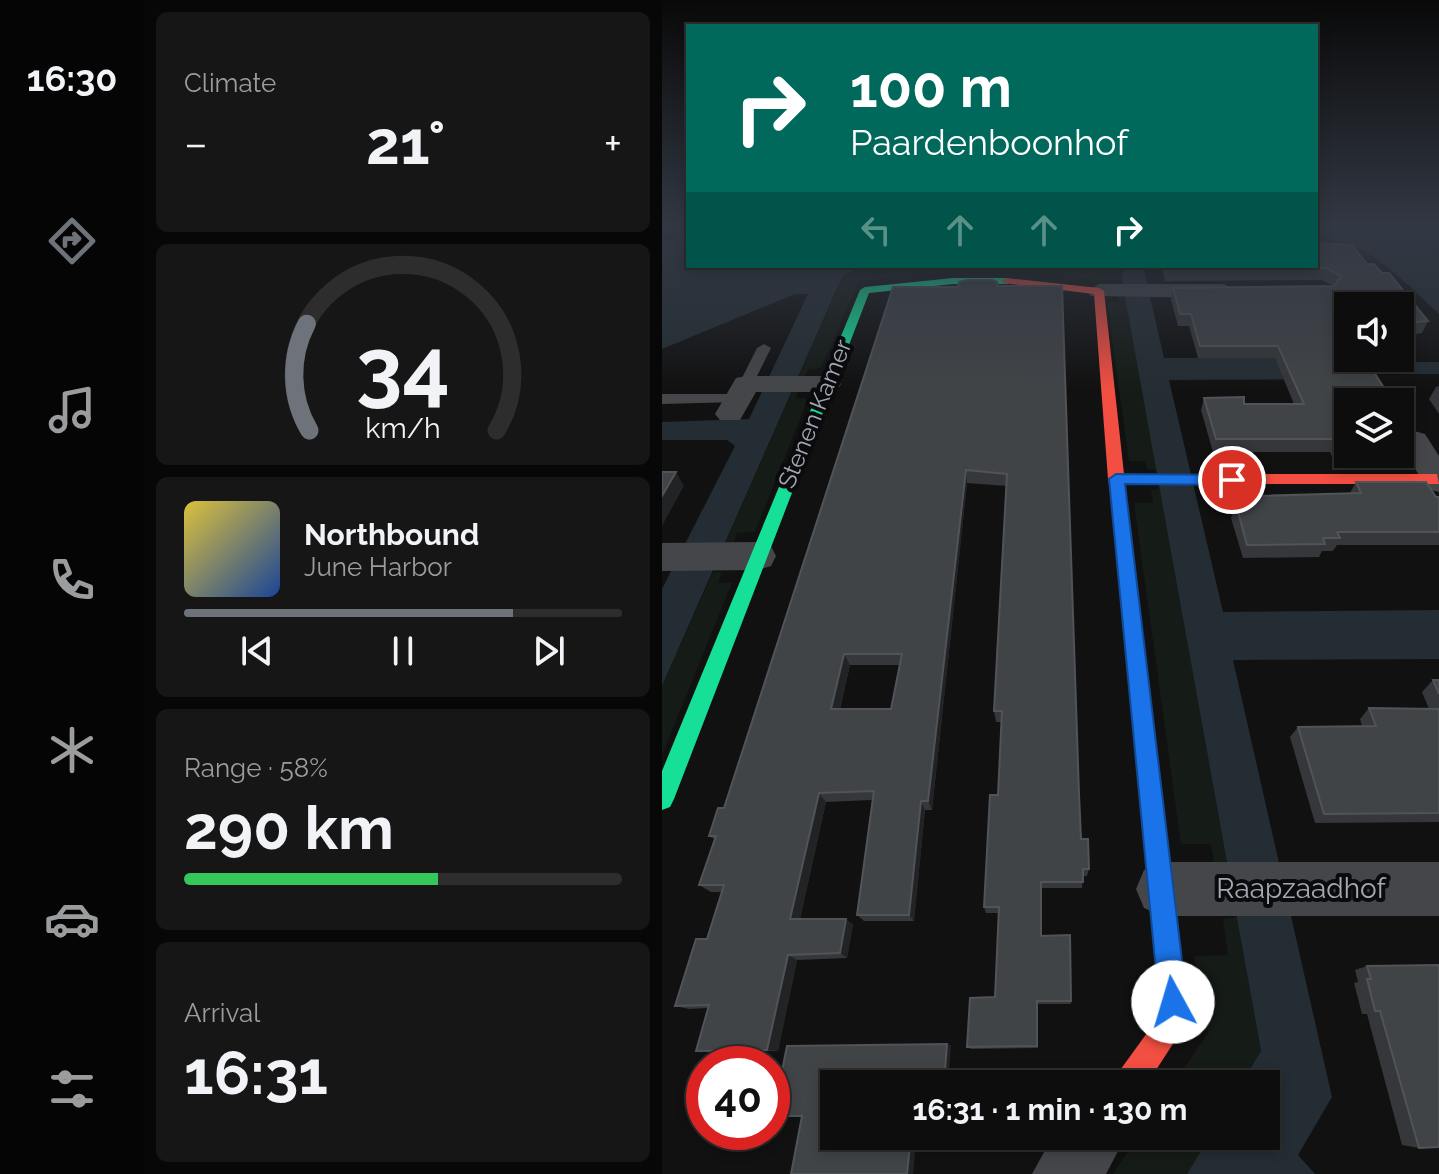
<!DOCTYPE html>
<html lang="en">
<head>
<meta charset="utf-8">
<style>
  body { margin:0; font-family:Raleway,sans-serif; background:#161616; color:#f1f3f6; height:100vh; display:flex; flex-direction:column; font-size:30px; white-space:nowrap }
  * { box-sizing:border-box; margin:0 }
  p { font-size:26px; color:#9a9c9d }
  .icon { flex:none; width:44px; height:44px; fill:none; stroke:currentColor; stroke-width:2; stroke-linecap:round; stroke-linejoin:round }
  .map { position:relative; flex:1; overflow:hidden }
  .drawer { display:flex; flex-direction:column; gap:12px; padding:12px; background:#070707; width:518px }
  .drawer>* { flex:none }
  .top-card { position:absolute; left:24px; top:24px; width:632px; height:244px; border-radius:0px; box-shadow:0 4px 12px #0003,0 0 0 2px #2d2d2e; background:#00695c; color:#fff; overflow:hidden }
  .tools { position:absolute; left:672px; top:292px; display:grid; gap:16px }
  .tools a { display:grid; place-items:center; width:80px; height:80px; border-radius:0px; background:#0d0d0d; box-shadow:0 4px 12px #0003,0 0 0 2px #2d2d2e; font-size:40px }
  .speed { position:absolute; left:24px; top:1046px; display:flex; gap:16px; font-size:40px; font-weight:700; text-align:center }
  .speed>* { display:grid; place-content:center; width:104px; height:104px; border-radius:50%; background:#0d0d0d; box-shadow:0 4px 12px #0003,0 0 0 2px #2d2d2e; line-height:1 }
  .speed .limit { border:12px solid #d22; background:#fff; color:#111 }
  .pin { position:absolute; display:grid; place-items:center; width:68px; height:68px; color:#fff; margin:-34px; border:4px solid #fff; border-radius:50%; box-shadow:0 2px 8px #0007 }
  .me { position:absolute; width:88px; margin:-44px; rotate:354deg; stroke-linejoin:round; filter:drop-shadow(0 0 6px #0008) }
  .turn { display:flex; align-items:center; gap:28px; height:168px; padding:0 32px; font-size:36px }
  .turn .icon { width:104px; height:104px; stroke-width:2.5 }
  .turn b { display:block; font-size:56px; line-height:68px }
  .lanes { display:flex; align-items:center; height:76px; padding:0 32px; background:#0003; justify-content:center; gap:40px; direction:ltr }
  .lanes .off { opacity:.35 }
  .big { font-size:60px; font-weight:700; line-height:1.1 }
  .drawer .tile { flex:1; display:flex; flex-direction:column; justify-content:center; gap:12px; min-width:0; padding:0 28px; border-radius:12px; background:#161616 }
  .drawer .dial { align-items:center; gap:0 }
  .dial svg { height:208px; overflow:visible; fill:none; stroke:#2d2d2e; stroke-width:7; stroke-linecap:round; text-anchor:middle }
  .dial text { fill:#f1f3f6; stroke:none }
  .song { display:flex; align-items:center; gap:24px }
  .cover { width:96px; height:96px; border-radius:12px; background:linear-gradient(135deg,hsl(50 70% 55%),hsl(220 70% 35%)) }
  .played { height:8px; border-radius:4px; background:linear-gradient(90deg,#6e737b 75%,#2d2d2e 75%) }
  .keys { display:flex; justify-content:space-around; direction:ltr }
  .heat { display:flex; justify-content:space-between; align-items:center; font-size:44px; direction:ltr }
  .charge { height:12px; border-radius:6px; background:linear-gradient(90deg,#34c759 58%,#2d2d2e 0) }
  .trip { position:absolute; left:158px; top:1070px; width:460px; height:80px; border-radius:0px; background:#0d0d0d; box-shadow:0 4px 12px #0003,0 0 0 2px #2d2d2e; font-weight:700; line-height:80px; text-align:center }
  main { display:flex; flex:1; min-height:0 }
  .dock { display:flex; flex-direction:column; width:144px; justify-content:space-around; align-items:center; background:#050505; color:#9a9c9d }
  .dock .icon { width:56px; height:56px }
  .dock .on { color:#6e737b }
  .dock b { font-size:36px; color:#f1f3f6 }
  .map>svg:first-child { display:block }
  .green { fill:#151b16 }
  .water { fill:#242d33 }
  .lines { fill:none; stroke-linecap:round; stroke-linejoin:round }
  .lane { fill:#45464a; fill-rule:evenodd }
  .street { fill:#45464a; fill-rule:evenodd }
  .fast { fill:#16e098; fill-rule:evenodd }
  .slow { fill:#ffcf43; fill-rule:evenodd }
  .jam { fill:#f24e42; fill-rule:evenodd }
  .wall { fill:#36373a; fill-rule:evenodd }
  .shaded-wall { fill:#222324 }
  .building { fill:#414447; stroke:#505358; stroke-width:2; fill-rule:evenodd }
  .route { fill:#1a73e8; stroke:#114b97; stroke-width:2 }
  .labels { text-anchor:middle; stroke-width:8; stroke-linejoin:round; paint-order:stroke }
  .street-label { font-size:24px; fill:#a0a8b4; stroke:#0b0b0d }
  .near-street-label { font-size:28px; fill:#a0a8b4; stroke:#0b0b0d }
</style>
</head>
<body>
<main>
<nav class="dock">
<b>16:30</b>
<svg class="icon on" aria-label="directions" viewBox="0 0 24 24"><path d="M12 3l9 9-9 9-9-9zM9 14v-3h6M13 9l2 2-2 2"/></svg>
<svg class="icon" aria-label="music" viewBox="0 0 24 24"><path d="M9 18V5l10-2v13"/><circle cx="6" cy="18" r="3"/><circle cx="16" cy="16" r="3"/></svg>
<svg class="icon" aria-label="phone" viewBox="0 0 24 24"><path d="M5 4h4l2 5-3 2q2 4 5 5l2-3 5 2v4C11 20 4 13 5 4z"/></svg>
<svg class="icon" aria-label="climate" viewBox="0 0 24 24"><path d="M12 3v18M4 7l16 10M4 17L20 7"/></svg>
<svg class="icon" aria-label="car" viewBox="0 0 24 24"><path d="M5 17H2v-5l4-1 3-4h7l3 4 3 1v5h-3M9 17h6M6 11h13"/><circle cx="7" cy="17" r="2"/><circle cx="17" cy="17" r="2"/></svg>
<svg class="icon" aria-label="filters" viewBox="0 0 24 24"><path d="M4 7h16M4 17h16"/><circle cx="9" cy="7" r="2"/><circle cx="15" cy="17" r="2"/></svg>
</nav>
<section class="drawer">
<div class="tile"><p>Climate</p>
<div class="heat"><a>−</a><b class="big">21°</b><a>+</a></div>
</div>
<div class="tile dial"><svg viewBox="0 0 100 80">
<path d="M14 69A42 42 0 1 1 86 69"/>
<path d="M14 69A42 42 0 0 1 13 28" stroke="#6e737b"/>
<text x="50" y="56" font-size="32" font-weight="700">34</text>
<text x="50" y="72" font-size="11">km/h</text>
</svg></div>
<div class="tile">
<div class="song"><i class="cover"></i><div><b>Northbound</b><p>June Harbor</p></div></div>
<div class="played"></div>
<div class="keys"><svg class="icon" aria-label="previous" viewBox="0 0 24 24"><path d="M18 5L8 12l10 7zM5 5v14"/></svg><svg class="icon" aria-label="pause" viewBox="0 0 24 24"><path d="M8 5v14M16 5v14"/></svg><svg class="icon" aria-label="next" viewBox="0 0 24 24"><path d="M6 5l10 7-10 7zM19 5v14"/></svg></div>
</div>
<div class="tile"><p>Range · 58%</p><b class="big">290 km</b><div class="charge"></div></div>
<div class="tile"><p>Arrival</p><b class="big">16:31</b></div>
</section>
<div class="map">
<svg width="777" height="1174" viewBox="0 0 777 1174">
  <rect width="100%" height="100%" fill="#111"/>
  <!-- green -->
  <path class="green" d="M202,266H462L460,279C426,282 393,273 360,272C305,271 251,275 197,281L159,368L147,369L142,377L136,378L181,276Z
    M456,296H463L495,470L485,469L483,461H467L445,302H457Z
    M130,391H136L134,398L146,399L93,532L75,533L71,546H62Z
    M498,489L566,868L553,867L549,844H519L472,503H491L489,490Z
    M51,572H60L56,583H70L0,755V686Z
    M575,917L599,1051L579,1084H511L546,1033L532,956L566,955L561,919Z
    M476,1136H548L525,1174H451Z"/>
  <!-- water -->
  <path class="water" d="M654,225H777V314C742,282 705,238 654,238Z
    M26,231V266H202L181,276L176,286L0,686V589L73,446L65,440H0V422L87,419L146,294H133L0,349V243Z
    M462,266H481L502,358H686L695,362H777V374H704L705,379L507,380L561,612L777,610V659L571,660L670,1097L636,1155L653,1174H525L548,1136H604V1084H579L599,1051L460,280Z"/>
  <g class="lines">
    <!-- lane -->
    <path class="lane" d="M102,344L109,348L91,384L79,387L77,384L95,348Z
      M0,394H76L83,398L76,402L0,404Z"/>
    <!-- street -->
    <path class="street" d="M437,284H562L574,291L562,298L429,296L425,291Z
      M84,376H165L175,378L179,384L175,390L165,392H94L78,420H58L53,414L74,378Z
      M752,431L763,434L777,456V492L765,489L738,443L741,434Z
      M96,542L109,546L114,556L109,566L96,570L0,571V543Z
      M501,862H777V916H501L482,908L474,889L482,870Z
      M391,1136H464L444,1174H370Z"/>
    <!-- fast -->
    <path class="fast" d="M291,278H345L350,281L345,284H291L207,293L12,799L8,807L0,810V771L198,290L203,287Z"/>
    <!-- slow -->
    <path class="slow" d="M457,496L465,502L505,833L501,841L493,845L485,841L481,833L449,502Z"/>
    <!-- jam -->
    <path class="jam" d="M345,278L437,288L442,291L462,474H775L777,484H463L465,502L463,506H451L446,479L432,294L341,283L340,281Z
      M493,821L501,825L505,833L527,1019L485,1084H452L456,1073L498,1015L481,833L485,825Z"/>
  </g>
  <!-- wall -->
  <path class="wall" d="M705,264L720,273L766,321L760,333L738,336V306H686V454H738V438L746,451L738,464H673L668,452H551L539,410L542,398L582,404H632L613,358H536L527,326H516L509,300L511,288L671,286L660,280L503,281L500,266H654Z
    M335,282L417,794L419,839L427,869L425,876H421L420,888H379V936L409,1001V1004H376V1048L309,1049L305,1047L333,997L337,913H324L322,907L336,795L339,722H334L332,711L345,486L305,483L270,810H263L252,921H202L195,915L210,800L164,802L138,919L191,924L185,958L135,960L116,1051L48,1052L34,1051L46,1008L27,1009L13,1006L45,939L60,892H49L37,885L52,839L47,836L62,808L296,287ZM188,665H238L229,709H178Z
    M777,386V414L767,399L774,387Z
    M738,414L744,423L738,435Z
    M694,482L777,497V545H675L671,551H660L657,557L581,558L569,518L574,504H586L588,499H594L595,496L688,493Z
    M771,680H777V822L653,823L628,737L636,727L700,726L698,719L707,708L767,709L760,692Z
    M705,966L757,1148L740,1145L705,1014H700L692,983L696,982L693,970Z"/>
  <!-- shaded-wall -->
  <path class="shaded-wall" d="M304,470L305,483L270,810L266,801Z
    M14,472L22,486L0,526V496Z
    M182,654L188,665L175,720L169,709Z
    M157,793L164,802L137,924L128,919Z
    M259,801L263,810L252,921L247,915Z
    M184,919L191,924L185,958L178,953Z
    M126,955L135,960L116,1051L105,1050Z
    M285,1044L289,1045L286,1084H282Z
    M249,1136H255L251,1174H245Z"/>
  <!-- building -->
  <path class="building" d="M654,243L690,245L705,264H712L720,273H727L766,321L738,324V306H686V358H703L731,402H686V451H679L673,439H554L542,398L582,397V404H642L616,346H538L529,314H518L511,288L672,286L679,276L664,268L505,269L504,266H654Z
    M305,280H330L335,282V286H400L417,794L419,839H426L427,869H421V882H379V936L408,935L409,1001H375V1046L305,1047L308,998L333,997L337,907H322L328,795H336L340,711H332L345,474L304,470L266,801H259L247,915H195L212,791L157,793L128,919H184L178,953L126,955L105,1050L34,1051L47,1005L13,1006L34,939H45L62,885H37L54,836H47L56,808H62L231,287H296L297,282ZM182,654H240L229,709H169Z
    M738,414L744,423L738,424Z
    M738,438L746,451H738Z
    M0,472H14L0,496Z
    M694,482H764L774,497H777V532H675L678,538H661L663,544L585,545L574,504H590L588,499H596L595,496L699,493Z
    M771,680H777V694Z
    M707,708L777,709V813L662,814L636,727L714,726Z
    M777,965V1147L757,1148L718,1011H713L705,979H709L705,966Z
    M285,1044L282,1084H172V1136H249L245,1174H129L140,1116H111L125,1046Z"/>
  <!-- sky -->
  <linearGradient id="sky" x2="0" y2="1"><stop stop-color="#090909"/><stop offset="0.58" stop-color="#323843"/><stop offset="1" stop-color="#323843" stop-opacity="0"/></linearGradient>
  <rect width="777" height="390" fill="url(#sky)"/>
  <!-- route -->
  <path class="route" d="M454,474L570,475L578,480L570,485L463,484L525,1002L521,1012L511,1017L501,1012L497,1002L447,479Z"/>
  <g class="labels">
    <!-- street labels -->
    <g class="street-label">
      <text transform="translate(153 414) rotate(-68)" y="8">Stenen Kamer</text>
    </g>
    <!-- near-street labels -->
    <g class="near-street-label">
      <text x="639" y="898">Raapzaadhof</text>
    </g>
  </g>
</svg>
<div class="tools">
<a><svg class="icon" aria-label="sound" viewBox="0 0 24 24"><path d="M4 9h4l5-4v14l-5-4H4zM17 9q2 3 0 6"/></svg></a>
<a><svg class="icon" aria-label="layers" viewBox="0 0 24 24"><path d="M12 4l9 5-9 5-9-5zM3 14l9 5 9-5"/></svg></a>
</div>
<div class="speed"><div class="limit">40</div></div>
<div class="pin" style="left:570px;top:480px;background:#d93025"><svg class="icon" aria-label="arrive" viewBox="0 0 24 24"><path d="M6 21V4h12l-3 4 3 4H6"/></svg></div>
<svg class="me" style="left:511px;top:1002px" viewBox="-20 -20 40 40"><circle r="19" fill="#fff"/><path d="M0-13L10 11 0 6-10 11z" fill="#1a73e8"/></svg>
<div class="trip">16:31 · 1 min · 130 m</div>
<div class="top-card">
<div class="turn"><svg class="icon" aria-label="right" viewBox="0 0 24 24"><path d="M7 20v-9h11M14 6l5 5-5 5"/></svg><div><b>100 m</b>Paardenboonhof</div></div>
<div class="lanes"><svg class="icon off" aria-label="left" viewBox="0 0 24 24"><path d="M17 20v-9H6M10 6l-5 5 5 5"/></svg><svg class="icon off" aria-label="ahead" viewBox="0 0 24 24"><path d="M12 20V5M6 11l6-6 6 6"/></svg><svg class="icon off" aria-label="ahead" viewBox="0 0 24 24"><path d="M12 20V5M6 11l6-6 6 6"/></svg><svg class="icon" aria-label="right" viewBox="0 0 24 24"><path d="M7 20v-9h11M14 6l5 5-5 5"/></svg></div>
</div>
</div>
</main>
</body>
</html>
